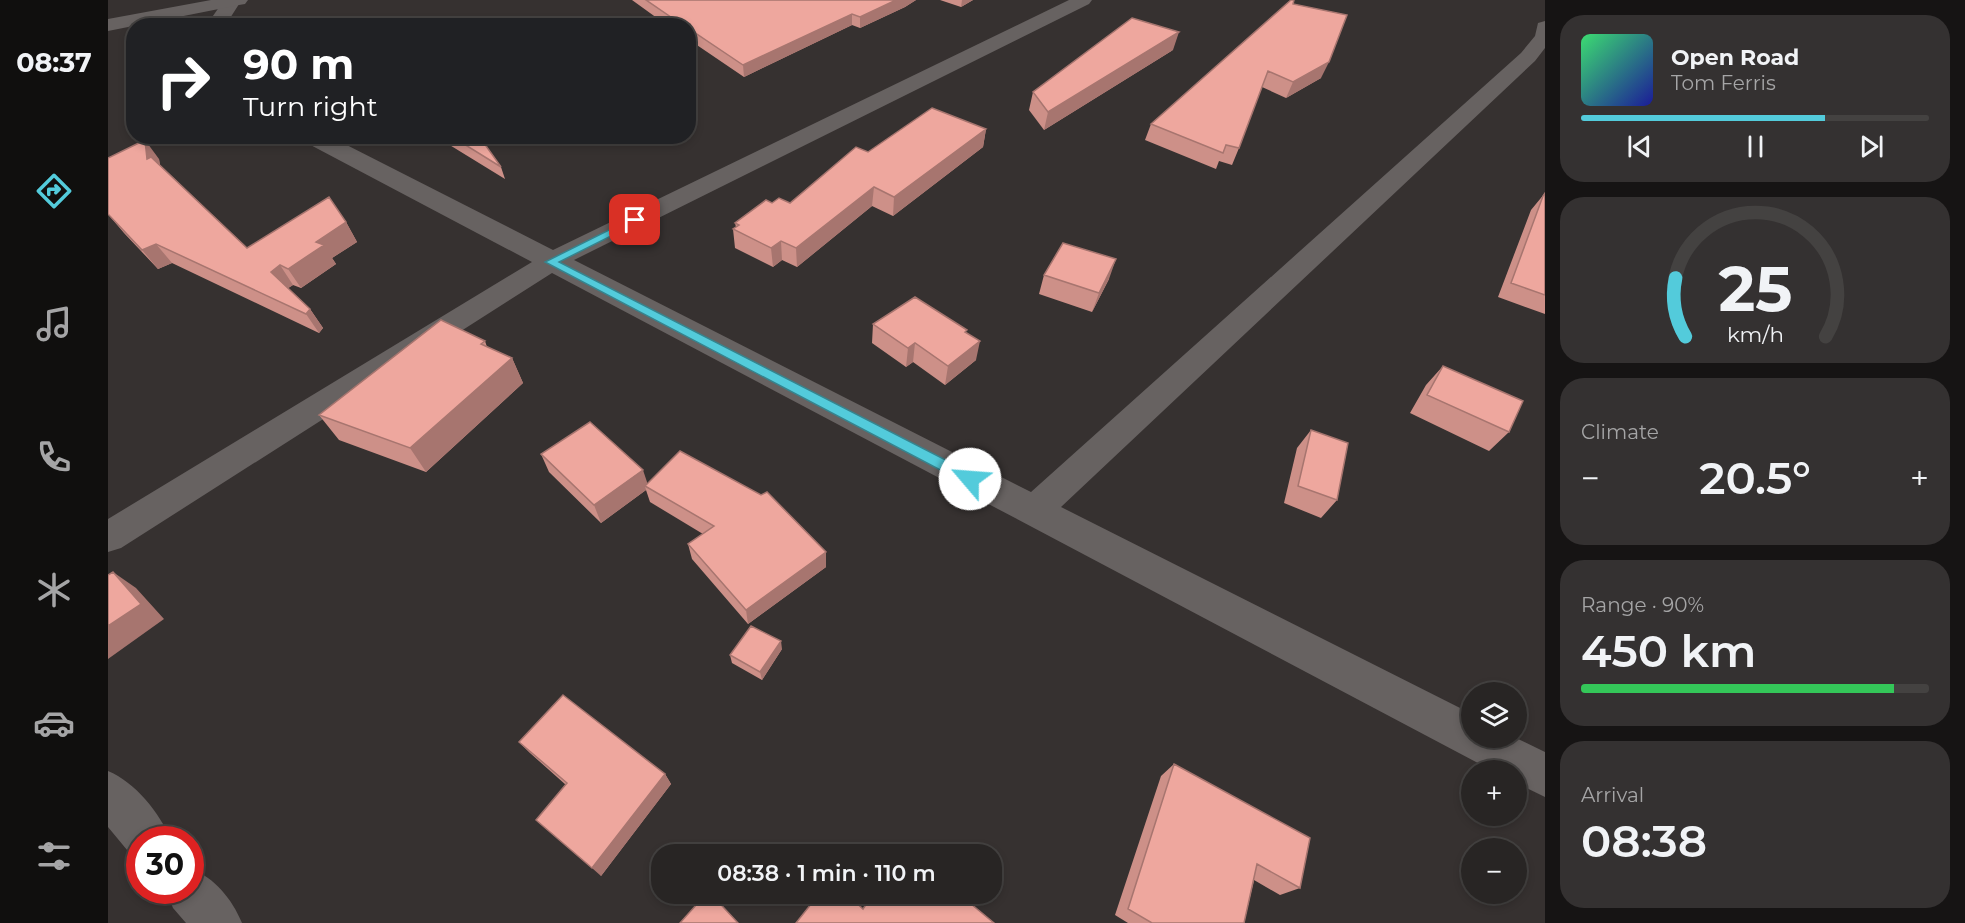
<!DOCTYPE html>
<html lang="en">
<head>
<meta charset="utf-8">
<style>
  body { margin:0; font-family:Montserrat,sans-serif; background:#343131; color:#f1f3f6; height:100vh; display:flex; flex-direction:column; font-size:22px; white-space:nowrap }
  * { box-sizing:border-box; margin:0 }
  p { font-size:20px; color:#a5a5a6 }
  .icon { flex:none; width:33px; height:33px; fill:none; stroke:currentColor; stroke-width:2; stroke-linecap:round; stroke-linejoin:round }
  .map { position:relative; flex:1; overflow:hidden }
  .panel { display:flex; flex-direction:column; gap:15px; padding:15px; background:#161414; width:420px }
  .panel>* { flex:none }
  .guide { position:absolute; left:18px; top:18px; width:570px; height:126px; border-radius:24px; box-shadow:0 3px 9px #0003,0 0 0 2px #444241; background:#202124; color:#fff; overflow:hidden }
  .fabs { position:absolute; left:1353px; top:682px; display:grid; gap:12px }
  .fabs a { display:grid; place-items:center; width:66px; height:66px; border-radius:50%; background:#282524; box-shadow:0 3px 9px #0003,0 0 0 2px #444241; font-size:30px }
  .speed { position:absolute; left:18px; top:826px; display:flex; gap:12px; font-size:30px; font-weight:700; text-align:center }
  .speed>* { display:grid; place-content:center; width:78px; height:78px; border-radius:50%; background:#282524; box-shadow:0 3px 9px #0003,0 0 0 2px #444241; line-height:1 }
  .speed .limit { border:9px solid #d22; background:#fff; color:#111 }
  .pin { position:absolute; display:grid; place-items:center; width:51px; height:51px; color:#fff; margin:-26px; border-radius:12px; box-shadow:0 3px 9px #0006 }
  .me { position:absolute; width:66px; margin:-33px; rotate:297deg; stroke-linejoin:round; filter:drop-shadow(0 0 4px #0008) }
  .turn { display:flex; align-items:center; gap:21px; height:126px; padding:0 18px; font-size:27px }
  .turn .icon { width:78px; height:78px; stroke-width:2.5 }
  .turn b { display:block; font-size:42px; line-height:51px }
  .big { font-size:45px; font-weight:600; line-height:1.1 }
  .panel .widget { flex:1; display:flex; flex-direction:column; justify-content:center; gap:9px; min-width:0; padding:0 21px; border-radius:24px; background:#343131 }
  .panel .dial { align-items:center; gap:0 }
  .dial svg { height:156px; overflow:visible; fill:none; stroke:#444241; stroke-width:7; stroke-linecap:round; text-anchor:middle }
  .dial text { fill:#f1f3f6; stroke:none }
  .song { display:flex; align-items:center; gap:18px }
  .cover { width:72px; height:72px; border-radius:9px; background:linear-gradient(135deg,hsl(140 70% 55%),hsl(240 70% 35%)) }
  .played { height:6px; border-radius:3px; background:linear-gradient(90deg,#53cbdb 70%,#444241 70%) }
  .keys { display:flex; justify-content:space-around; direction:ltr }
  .heat { display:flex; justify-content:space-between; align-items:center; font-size:33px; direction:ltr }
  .charge { height:9px; border-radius:4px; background:linear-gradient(90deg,#34c759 90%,#444241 0) }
  .trip { position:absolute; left:543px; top:844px; width:351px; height:60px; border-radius:24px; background:#282524; box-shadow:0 3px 9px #0003,0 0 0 2px #444241; font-weight:600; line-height:60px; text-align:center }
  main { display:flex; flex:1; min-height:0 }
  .dock { display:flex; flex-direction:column; width:108px; justify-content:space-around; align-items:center; background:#100f0e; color:#a5a5a6 }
  .dock .icon { width:42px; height:42px }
  .dock .current { color:#53cbdb }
  .dock b { font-size:27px; color:#f1f3f6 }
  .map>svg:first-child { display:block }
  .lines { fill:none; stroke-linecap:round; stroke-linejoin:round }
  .street { fill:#676261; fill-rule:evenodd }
  .secondary { fill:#676261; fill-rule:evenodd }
  .wall { fill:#cd9088 }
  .shaded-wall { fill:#a7756f }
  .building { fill:#eea79e; stroke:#a7756f; stroke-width:1.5 }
  .route { fill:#53cbdb; stroke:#36848e; stroke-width:1.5 }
</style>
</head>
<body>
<main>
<nav class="dock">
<b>08:37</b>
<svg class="icon current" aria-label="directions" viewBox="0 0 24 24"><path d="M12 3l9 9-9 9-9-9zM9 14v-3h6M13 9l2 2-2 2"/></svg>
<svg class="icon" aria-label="music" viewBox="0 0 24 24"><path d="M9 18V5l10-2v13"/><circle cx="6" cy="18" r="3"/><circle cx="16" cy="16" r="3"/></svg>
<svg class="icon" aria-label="phone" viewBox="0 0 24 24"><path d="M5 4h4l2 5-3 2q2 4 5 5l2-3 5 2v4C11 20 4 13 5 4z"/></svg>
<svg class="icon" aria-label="climate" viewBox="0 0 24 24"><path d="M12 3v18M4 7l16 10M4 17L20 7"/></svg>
<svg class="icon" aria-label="car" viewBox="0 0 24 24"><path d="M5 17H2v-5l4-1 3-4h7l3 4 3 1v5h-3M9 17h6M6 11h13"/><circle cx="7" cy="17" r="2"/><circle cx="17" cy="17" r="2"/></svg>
<svg class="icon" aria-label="filters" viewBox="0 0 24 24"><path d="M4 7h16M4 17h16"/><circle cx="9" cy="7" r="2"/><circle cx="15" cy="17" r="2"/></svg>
</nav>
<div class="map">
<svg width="1437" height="923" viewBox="0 0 1437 923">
  <rect width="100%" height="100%" fill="#363130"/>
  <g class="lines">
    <!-- street -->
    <path class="street" d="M116,0L133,1L117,26H98Z
      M961,0H984L981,4L466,260L923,492L1413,53L1427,36L1430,23L1437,21V48L1427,61L953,507L1364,714V738H1408L1437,752V797L1408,783V771H1385L444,273L13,548L0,552V519L424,262L195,141L192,136H221L445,250Z
      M0,771C27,782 52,813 63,840H32V859L24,856L0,827Z
      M82,868C107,878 124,899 134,923H78L65,908L58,891H82Z"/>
    <!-- secondary -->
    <path class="secondary" d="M103,0H140L137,4L131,5L0,31V19Z"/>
  </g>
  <!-- wall -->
  <path class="wall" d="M524,0H808L797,7L752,28L744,25L636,77L580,39V26H560Z
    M832,0H865L853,7Z
    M1185,4L1213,78L1178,98L1154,87L1131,148L1124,165L1111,161L1108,169L1037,140L1043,124Z
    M1065,50L936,130L921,110L925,92Z
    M878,129L875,147L785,216L764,206L689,267L674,260L665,267L627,248L625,229L628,227L627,223L664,203H682L760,152Z
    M327,136H371L393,167L397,179Z
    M51,159L52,165L139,248L238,222L249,242L224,258L228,264L193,288L185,285L180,288L202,309L215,328L211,333L64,263L50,269L16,233L0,214Z
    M1437,193V314L1390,297L1423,210Z
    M936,275L1001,279L984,312L931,294Z
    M765,324L858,333L868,360L837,385L805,362L798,367L764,343Z
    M377,341L379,347L404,358L415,383L318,472L231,440L211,415Z
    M1335,366L1401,432L1381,451L1302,413L1318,385Z
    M1203,430L1229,500L1213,518L1176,503L1189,448Z
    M433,454L539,483L718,552V567L640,624L584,559L580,544L595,534L542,502L538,490L493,523L441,472Z
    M674,649L654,680L624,663L622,655Z
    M411,742L557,774L563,784L493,876L458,785L422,753Z
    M1066,764L1192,888L1172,895L1146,880L1136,923H1020L1007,915L1053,776Z"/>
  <!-- shaded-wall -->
  <path class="shaded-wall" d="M788,0H808L797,7L752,28V17Z
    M854,0H865L853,7Z
    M744,14V25L636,77L635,65Z
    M1071,32L1065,50L936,130L940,112Z
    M1221,62L1213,78L1178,98L1185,82Z
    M878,129L875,147L785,216L786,197Z
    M37,140L51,159L53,178L39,159Z
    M766,187L764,206L689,267L688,248Z
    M238,222L249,242L224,258L228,264L193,288L180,269L208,242Z
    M673,241L674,260L665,267L663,248Z
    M48,244L64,263L50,269L34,250Z
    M1008,259L1001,279L984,312L991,293Z
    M172,265L185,285L176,291L163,272Z
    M202,309L215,328L211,333L198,314Z
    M872,341L868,360L837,385L840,366Z
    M807,343L805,362L798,367L800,348Z
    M404,358L415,383L318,472L302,448Z
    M535,470L541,488L537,486L538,490L493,523L486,505Z
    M718,552V567L640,624L638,610Z
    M5,572L28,588L56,619L0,659V626Z
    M673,641L674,649L654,680L652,672Z
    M557,774L563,784L493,876L484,868Z"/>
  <!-- building -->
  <path class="building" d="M538,0H788L752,17L744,14L635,65L580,28V26H576Z
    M1183,0H1186L1185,4L1239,15L1221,62L1185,82L1160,71L1131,148L1118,145L1115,153L1043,124Z
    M1024,18L1071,32L940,112L925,92Z
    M240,22L245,26H228Z
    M824,108L878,129L786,197L766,187L688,248L673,241L663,248L625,229L631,225L627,223L658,200L664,203L671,198L682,203L748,147L760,152Z
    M343,136H371L393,167Z
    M37,140L39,159L43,157L139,248L221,197L238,222L208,242L216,245L180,269L172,265L163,272L202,309L198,314L48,244L34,250L0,214V158Z
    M1437,193V295L1403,283L1435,196Z
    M955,243L1008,259L991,293L936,275Z
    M807,297L859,330L857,332L872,341L840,366L807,343L800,348L765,324Z
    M333,320L377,341L373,344L404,358L302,448L211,415Z
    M1335,366L1415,401L1401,432L1319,395Z
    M482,422L535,470L486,505L433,454Z
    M1203,430L1240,443L1229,500L1190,486Z
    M572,451L653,495L659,492L718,552L638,610L580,544L606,526L537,486Z
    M5,572L33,604L0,626V575Z
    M643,626L673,641L652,672L622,655Z
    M455,695L557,774L484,868L428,820L459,783L411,742Z
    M1066,764L1202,838L1192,888L1149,864L1136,923H1044L1020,909Z
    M797,848L805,855H792Z
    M598,894H603L630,923H572Z
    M711,894H739L755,909L765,894H851L886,923H688Z"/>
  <!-- route -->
  <path class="route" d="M527,217L533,220L531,222L451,262L867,475L869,479L867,483H857L437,262Z"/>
</svg>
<div class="fabs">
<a><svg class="icon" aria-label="layers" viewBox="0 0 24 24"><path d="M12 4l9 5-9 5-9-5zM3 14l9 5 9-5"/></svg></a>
<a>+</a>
<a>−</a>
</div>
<div class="speed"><div class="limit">30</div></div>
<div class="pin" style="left:527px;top:220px;background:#d93025"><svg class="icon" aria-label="arrive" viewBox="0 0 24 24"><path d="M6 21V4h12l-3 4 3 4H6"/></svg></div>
<svg class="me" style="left:862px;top:479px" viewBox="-20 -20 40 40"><circle r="19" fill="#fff"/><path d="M0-13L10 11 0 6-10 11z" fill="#53cbdb"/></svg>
<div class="trip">08:38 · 1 min · 110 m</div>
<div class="guide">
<div class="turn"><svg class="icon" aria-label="right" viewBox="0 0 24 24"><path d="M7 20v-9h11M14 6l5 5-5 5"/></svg><div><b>90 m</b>Turn right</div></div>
</div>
</div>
<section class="panel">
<div class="widget">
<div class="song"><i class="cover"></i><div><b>Open Road</b><p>Tom Ferris</p></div></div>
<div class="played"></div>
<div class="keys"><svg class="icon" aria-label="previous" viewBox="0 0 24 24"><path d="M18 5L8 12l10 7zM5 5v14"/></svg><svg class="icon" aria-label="pause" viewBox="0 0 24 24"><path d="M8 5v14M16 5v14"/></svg><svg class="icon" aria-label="next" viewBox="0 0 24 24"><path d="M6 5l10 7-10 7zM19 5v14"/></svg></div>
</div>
<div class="widget dial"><svg viewBox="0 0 100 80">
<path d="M14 69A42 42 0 1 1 86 69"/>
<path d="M14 69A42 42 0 0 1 9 39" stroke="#53cbdb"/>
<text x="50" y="56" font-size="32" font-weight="700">25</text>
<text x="50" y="72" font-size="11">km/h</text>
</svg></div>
<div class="widget"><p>Climate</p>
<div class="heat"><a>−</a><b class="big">20.5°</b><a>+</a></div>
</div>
<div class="widget"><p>Range · 90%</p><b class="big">450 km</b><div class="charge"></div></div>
<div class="widget"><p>Arrival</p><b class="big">08:38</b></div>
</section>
</main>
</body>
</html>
